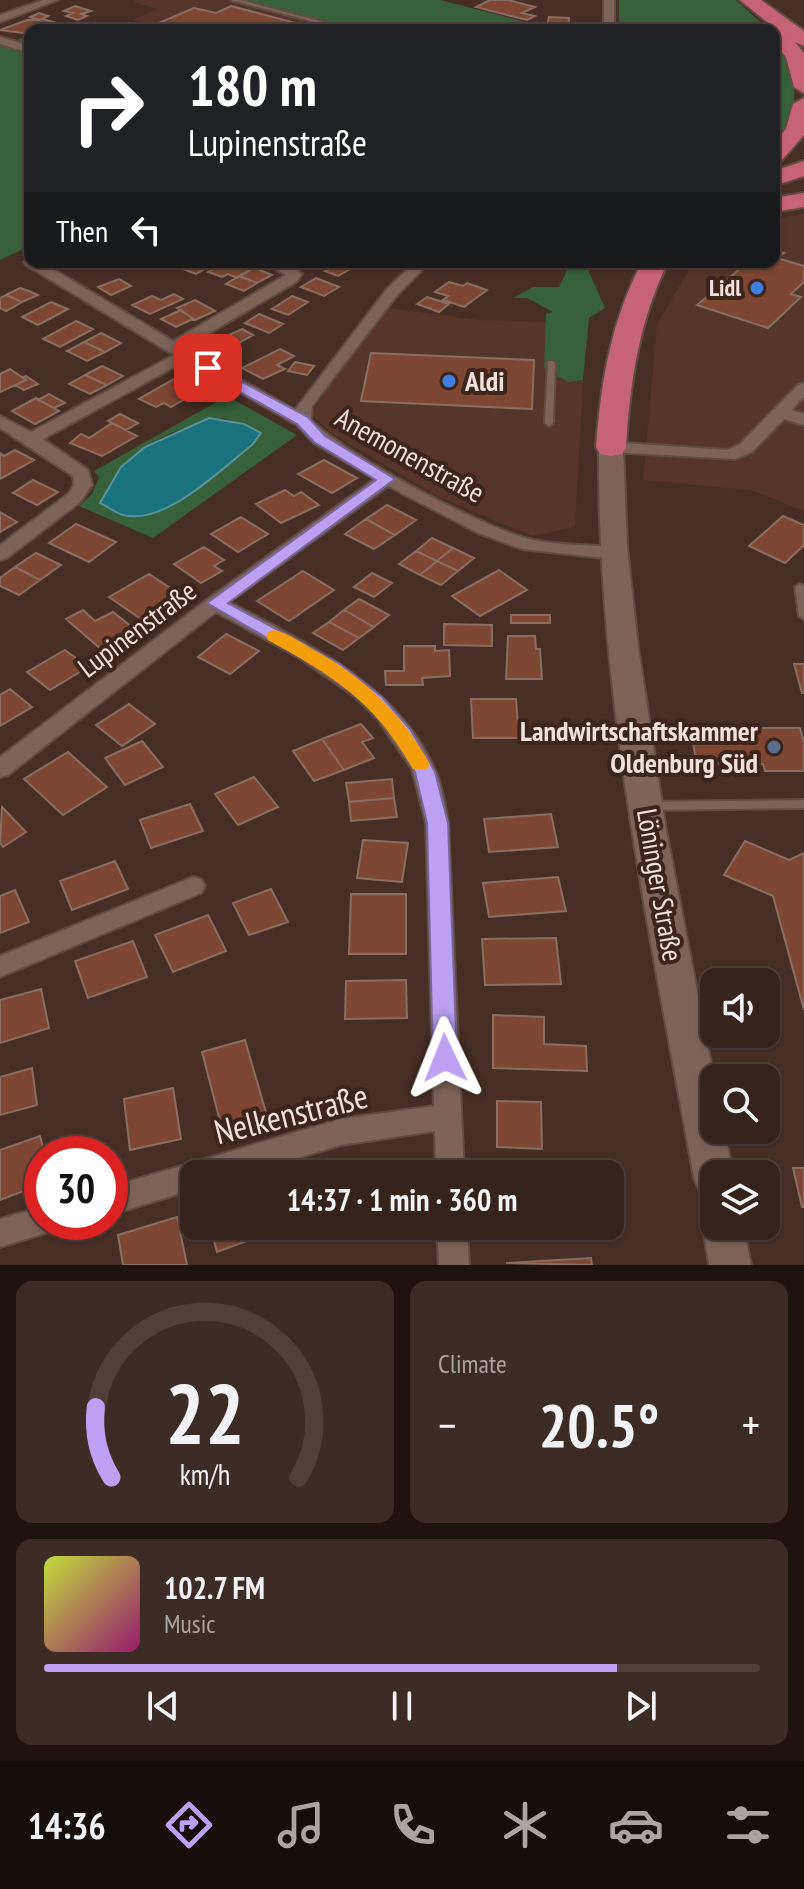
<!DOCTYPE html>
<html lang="en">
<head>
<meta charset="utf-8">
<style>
  body { margin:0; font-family:"PT Sans Narrow",sans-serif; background:#3d2b25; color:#f1f3f6; height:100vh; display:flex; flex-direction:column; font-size:30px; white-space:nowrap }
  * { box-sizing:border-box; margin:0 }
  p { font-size:26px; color:#aaa4a3 }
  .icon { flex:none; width:44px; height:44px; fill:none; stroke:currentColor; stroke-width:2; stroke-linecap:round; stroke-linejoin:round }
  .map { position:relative; height:1265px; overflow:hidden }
  .side { display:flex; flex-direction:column; gap:16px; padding:16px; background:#1e130f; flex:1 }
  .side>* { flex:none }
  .top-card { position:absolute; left:24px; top:24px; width:756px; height:244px; border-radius:16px; box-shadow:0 2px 6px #0004,0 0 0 2px #50403b; background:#202124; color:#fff; overflow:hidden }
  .controls { position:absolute; left:700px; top:968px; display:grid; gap:16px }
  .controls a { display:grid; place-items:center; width:80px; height:80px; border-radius:16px; background:#36231c; box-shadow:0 2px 6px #0004,0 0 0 2px #50403b; font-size:40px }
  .speed { position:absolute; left:24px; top:1136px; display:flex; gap:16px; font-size:40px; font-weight:700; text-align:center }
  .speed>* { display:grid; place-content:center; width:104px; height:104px; border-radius:50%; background:#36231c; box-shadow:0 2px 6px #0004,0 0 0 2px #50403b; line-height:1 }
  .speed .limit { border:12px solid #d22; background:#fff; color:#111 }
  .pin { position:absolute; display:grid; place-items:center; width:68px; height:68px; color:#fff; margin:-34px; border-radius:16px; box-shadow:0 4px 12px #0006 }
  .me { position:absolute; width:88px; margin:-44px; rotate:358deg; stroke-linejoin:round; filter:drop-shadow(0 0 6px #0008) }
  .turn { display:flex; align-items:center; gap:28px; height:168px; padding:0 32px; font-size:36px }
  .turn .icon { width:104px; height:104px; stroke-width:2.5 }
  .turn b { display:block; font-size:56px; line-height:68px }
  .then { display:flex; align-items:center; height:76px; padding:0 32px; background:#0003; gap:16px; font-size:30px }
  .big { font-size:60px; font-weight:600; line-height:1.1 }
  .side .card { flex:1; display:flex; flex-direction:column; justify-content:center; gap:12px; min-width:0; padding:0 28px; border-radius:16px; background:#3d2b25 }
  .side .dial { align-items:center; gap:0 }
  .dial svg { height:208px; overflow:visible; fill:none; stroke:#50403b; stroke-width:7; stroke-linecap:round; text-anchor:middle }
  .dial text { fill:#f1f3f6; stroke:none }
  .song { display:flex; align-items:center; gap:24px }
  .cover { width:96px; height:96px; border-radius:12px; background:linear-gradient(135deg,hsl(70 70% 55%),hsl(320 70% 35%)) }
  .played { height:8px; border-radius:4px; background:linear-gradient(90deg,#bca0f2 80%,#50403b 80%) }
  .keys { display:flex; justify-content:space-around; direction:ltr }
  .heat { display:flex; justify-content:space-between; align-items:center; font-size:44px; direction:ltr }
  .side .tiles { flex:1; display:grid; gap:16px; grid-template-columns:1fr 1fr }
  .card:last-child { grid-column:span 2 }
  .trip { position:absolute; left:180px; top:1160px; width:444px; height:80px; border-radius:16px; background:#36231c; box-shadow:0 2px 6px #0004,0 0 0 2px #50403b; font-weight:600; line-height:80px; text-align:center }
  .tab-bar { display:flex; height:128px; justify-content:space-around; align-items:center; background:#160e0b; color:#aaa4a3 }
  .tab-bar .icon { width:56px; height:56px }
  .tab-bar .selected { color:#bca0f2 }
  .tab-bar b { font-size:36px; color:#f1f3f6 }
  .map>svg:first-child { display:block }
  .built { fill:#56362a }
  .green { fill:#37613b; fill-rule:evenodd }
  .water { fill:#1a727e; stroke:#5a939a; stroke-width:2 }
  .building { fill:#7d4733; stroke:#8a6e63; stroke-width:2 }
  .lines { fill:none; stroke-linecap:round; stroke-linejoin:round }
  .lane-casing { stroke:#604c43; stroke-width:4 }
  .street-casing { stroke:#604c43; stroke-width:4 }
  .secondary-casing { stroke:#604c43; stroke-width:4 }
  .highway-casing { stroke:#604c43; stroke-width:4 }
  .lane { fill:#7e6358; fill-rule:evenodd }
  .street { fill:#7e6358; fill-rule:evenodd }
  .secondary { fill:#7e6358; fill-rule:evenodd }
  .highway { fill:#c76376; fill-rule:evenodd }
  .route { fill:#bca0f2; stroke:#7a689d; stroke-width:2 }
  .slow { fill:#f59e0b }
  .shop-dot { fill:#3f7fe0; stroke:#3d251c; stroke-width:3 }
  .service-dot { fill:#5c6f8a; stroke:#3d251c; stroke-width:3 }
  .labels { text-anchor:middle; stroke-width:8; stroke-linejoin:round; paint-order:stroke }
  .far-poi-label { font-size:24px; font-weight:bold; fill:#f1e1db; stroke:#3d251c; text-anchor:end }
  .poi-label { font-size:28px; font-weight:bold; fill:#f1e1db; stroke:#3d251c; text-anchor:start }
  .street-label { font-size:28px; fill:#f1e1db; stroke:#3d251c }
  .near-street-label { font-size:34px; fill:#f1e1db; stroke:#3d251c }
</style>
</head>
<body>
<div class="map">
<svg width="804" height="1265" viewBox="0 0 804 1265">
  <rect width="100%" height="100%" fill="#482f26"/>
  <!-- built -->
  <path class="built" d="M136,0H243L361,30H168L132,20L158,9L132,2Z
    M804,214V511L751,490L643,480L657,324L691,266L697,262H774V220Z
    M388,308L478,320L546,322L545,368L568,382L583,380L575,527L532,536L437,496L330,432L312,415L326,390Z"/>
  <!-- green -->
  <path class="green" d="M243,0H440L557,30H361Z
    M619,0H736L769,30H728L684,23L619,22Z
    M774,34C798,78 804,105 774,146Z
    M30,35V246L0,260V46Z
    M571,263H585L605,308L589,318L583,380L568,382L544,368L546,314L553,312L527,298H513L533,287H559Z
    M227,396L297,435L153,538L79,506L92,494L99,477L94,471ZM224,418L260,433L113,484C133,442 182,426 224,418Z"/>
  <!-- water -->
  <path class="water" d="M209,418L244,424L261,433L252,445C221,469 165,526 123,515C115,513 107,506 100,503L121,467L145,447Z"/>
  <!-- building -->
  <path class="building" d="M490,0H508L535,7L522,13L535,16L527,20L476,7Z
    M75,6L91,11L81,14L87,16L78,20L66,16L73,13L64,11Z
    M231,6L322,30H242L238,29L244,26L236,24L221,30H192L161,22L194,8L216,13Z
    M39,13L48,16L42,19L53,22L23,33L0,30L27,20H40L30,17Z
    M549,17L569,18L568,27L547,26Z
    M774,250L784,253L777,258L804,266V282L791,294L801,297L768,328L697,305L748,262H774Z
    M164,262H217L196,274Z
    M226,262H238L254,268L237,278L228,274L222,277L208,272Z
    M340,263L352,268L338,276L325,271Z
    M254,268L272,275L257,283L239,276Z
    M239,276L257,283L244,291L226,284Z
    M316,278L339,287L324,296L301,287Z
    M119,279L131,286L111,295L98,287Z
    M449,282L463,286L467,283L487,290L464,307L443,300L448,296L435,292Z
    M20,288L29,291L38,295L22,302L6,295Z
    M174,294L183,299L150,314L132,305L152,296L161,300Z
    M6,295L22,302L6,311L0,308V298Z
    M292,296L308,302L288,315L272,309Z
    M427,297L449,304L439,312L417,304Z
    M195,300L215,311L195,320L177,308Z
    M51,302L68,309L38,325L22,317Z
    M181,310L193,319L176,327L161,319Z
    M259,314L283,324L269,333L245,323Z
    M76,321L93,329L60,347L43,339Z
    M242,329L253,335L219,354L204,346Z
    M101,333L121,343L105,352L84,342Z
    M84,342L105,352L87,361L67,351Z
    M280,349L294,356L277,365L285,369L263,379L242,368Z
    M371,353L534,360L532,409L361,401Z
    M295,362L314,366L307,375L288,371Z
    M102,366L123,376L107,385L85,375Z
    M10,369L26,380L0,392V374Z
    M85,375L107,385L90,394L69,384Z
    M26,376L38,384L24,390L15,385L26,380L23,377Z
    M174,379L191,388L183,393L190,396L171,407L164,403L156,407L139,399Z
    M49,394L65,403L54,408L38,400Z
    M36,398L59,411L35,424L12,411Z
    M120,414L138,423L126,430L108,421Z
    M112,423L137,436L102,456L70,443L81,434L89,438Z
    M15,450L34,460L0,479V453L4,456Z
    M324,460L357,478L332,493L298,474Z
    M33,480L58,492L37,505L13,493Z
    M285,490L294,496L301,492L319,505L281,523L256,504Z
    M387,505L416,520L395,535L366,519Z
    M0,512L17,522L0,532Z
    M783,516L804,525V545L785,563L749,546Z
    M241,517L268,534L238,552L211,534Z
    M366,519L395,535L374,549L345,534Z
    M76,524L116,542L89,562L49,543Z
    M432,538L453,548L437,561L416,551Z
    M204,547L224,560L214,566L222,571L201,583L174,564Z
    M453,548L474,558L458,571L437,561Z
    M416,551L437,561L420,575L399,564Z
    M36,553L61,565L40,580L15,567Z
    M437,561L458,571L441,585L420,575Z
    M15,567L40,580L19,595L0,586V578Z
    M499,570L527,590L480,616L452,596Z
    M303,571L334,590L289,621L257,601Z
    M372,573L392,583L374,597L354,587Z
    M149,574L184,597L144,621L109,597Z
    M359,599L389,615L374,627L344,610Z
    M83,610L95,621L113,612L137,631L102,650L66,619Z
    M344,610L374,627L359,638L329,622Z
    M511,615H550V623H511Z
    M329,622L359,638L343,650L313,633Z
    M444,624L492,625V646L444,645Z
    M226,634L259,651L230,674L198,657Z
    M508,636H535L536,649H540L542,679H506Z
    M404,646H435V651L449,650L450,676L422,678L423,685H386L385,671H404Z
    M65,650L88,667L50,690L27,672Z
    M794,664H804V693H802Z
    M10,689L32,707L0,726V695Z
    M471,699H516L519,738H473Z
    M129,704L155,724L122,746L96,725Z
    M361,724L373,738L362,742L374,758L344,770L322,739Z
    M690,728H800L804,743V771H765L763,764L697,763Z
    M322,739L344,770L314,781L293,751Z
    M142,741L163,767L125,785L105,758Z
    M68,752L107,787L63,815L24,779Z
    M254,777L278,807L238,825L215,794Z
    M392,779L394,798L349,802L346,783Z
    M394,798L397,817L351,821L349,802Z
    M190,804L203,831L151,848L140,820Z
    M2,807L26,832L3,847L0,843Z
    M551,814L558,847L489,852L484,819Z
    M363,840L408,843L402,882L357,878Z
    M745,841L789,860L804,853V1010L773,896L724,875Z
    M115,861L128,889L72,910L60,881Z
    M558,877L566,911L489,917L483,883Z
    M271,889L288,922L249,935L233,903Z
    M15,890L29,922L0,933V896Z
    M351,894H406V954H349Z
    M208,915L226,951L173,972L155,935Z
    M556,938L561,984L485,985L482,939Z
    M133,941L147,977L88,998L75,961Z
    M406,980L407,1018L345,1019L346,981Z
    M41,989L49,1028L0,1043V1000Z
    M493,1015L544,1017V1044L586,1046L587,1071L493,1068Z
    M245,1040L267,1116L222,1129L202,1052Z
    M32,1068L37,1105L0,1115V1077Z
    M173,1088L181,1139L130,1150L124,1099Z
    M497,1101L541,1102L542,1149L497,1147Z
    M40,1136L45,1154H42V1184L0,1200V1150Z
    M351,1167H405V1174H351Z
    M793,1168H804V1207H802Z
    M177,1217L187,1265H123L118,1235Z
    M210,1226H267L269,1233L217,1252Z
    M313,1226H405V1237L312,1236Z
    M591,1258L592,1265L506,1263Z"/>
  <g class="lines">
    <!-- lane casing -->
    <g class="lane-casing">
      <path id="lane" d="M231,0H240L354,30H345Z
        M548,361H554L555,363L553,423L549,426L545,423Z
        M800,584L804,586V619L799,616L795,587Z
        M804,800V808L651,810L647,809L645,806L647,803L651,802Z"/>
    </g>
    <!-- street casing -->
    <g class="street-casing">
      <path id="street" d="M43,0H58L0,22V15Z
        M604,0H614V30H604Z
        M0,37L30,46V53L0,44Z
        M30,258V262H41L173,341L286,275L264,262C279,262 291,263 302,274L296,282L184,348L295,410L387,289L415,262H430L397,295L312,406L311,420C344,454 486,530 533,540C559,545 587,545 613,547L622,553L613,559L522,549L478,533L388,486L229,602C307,644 402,687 437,775C443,790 445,807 448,823L464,1174H436L435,1131L341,1145L244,1174H194V1189L110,1215V1187L341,1119L434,1106L426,823L412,769L377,718L353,695L298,657L216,612L8,775L0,777V757L208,599L375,479L314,443L297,425L185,361L43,439L88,470L92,485L80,502L7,558L0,560V545L68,494L74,485L73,476L0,428V416L31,432L174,355L26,265L24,262Z
        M804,383V397L792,410L804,414V425L784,419L752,452L735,459L611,452L602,447L611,442L727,450L740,444L798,385Z
        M193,877L201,879L205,886L201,893L0,977V956Z
        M42,1207V1222H56L52,1231L0,1247V1219Z
        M437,1226H467L469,1265H439Z"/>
    </g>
    <!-- secondary casing -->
    <g class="secondary-casing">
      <path id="secondary" d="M611,440L619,442L623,447L627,547L638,647L666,830L714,1079V1130H724L733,1174H714V1197L700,1191L694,1178C651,937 597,693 599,447L603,442Z
        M714,1210V1226H743L751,1265H709L703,1226L709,1212Z"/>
    </g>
    <!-- highway casing -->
    <g class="highway-casing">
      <path id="highway" d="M740,0H761L804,31V46L795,42L804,53V93L794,87L786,57L774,43V30H765L772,26Z
        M804,98V135L782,160L774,162V142L786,129L793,104Z
        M804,161V176L774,186V171Z
        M804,193V207L774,212V198Z
        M642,262H668C639,321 630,382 626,447L622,454L611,456L600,454L596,447C601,381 611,321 642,262Z"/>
    </g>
    <!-- lane -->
    <use href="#lane" class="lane"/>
    <!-- street -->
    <use href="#street" class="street"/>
    <!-- secondary -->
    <use href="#secondary" class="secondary"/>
    <!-- highway -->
    <use href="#highway" class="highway"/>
  </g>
  <!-- route -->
  <path class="route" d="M208,364L308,417L325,436L395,479L228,603L340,664L382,697L410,729L435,772L448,823L457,1058L454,1066L445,1069L436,1066L433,1058L427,823L415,772L396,738L369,706L327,673L207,603L376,480L314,442L297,424L203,371L201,368Z"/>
  <!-- slow -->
  <path class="slow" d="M275,630C289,634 302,643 314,650C365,678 401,713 430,764L427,769H413C374,701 335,677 268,640L266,636L268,632Z"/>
  <!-- markers -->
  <g class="shop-dot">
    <circle cx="757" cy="288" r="8"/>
    <circle cx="449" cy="381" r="8"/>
  </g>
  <circle class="service-dot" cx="774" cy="747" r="8"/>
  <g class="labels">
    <!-- far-poi labels -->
    <g class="far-poi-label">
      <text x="741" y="296">Lidl</text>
    </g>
    <!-- poi labels -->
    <g class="poi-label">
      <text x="465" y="391">Aldi</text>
      <text x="758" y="741" text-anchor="end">Landwirtschaftskammer<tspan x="758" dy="32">Oldenburg Süd</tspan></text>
    </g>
    <!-- street labels -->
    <g class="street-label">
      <text transform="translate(410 455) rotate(29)" y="10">Anemonenstraße</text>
      <text transform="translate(137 629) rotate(-37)" y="10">Lupinenstraße</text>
      <text transform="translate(660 885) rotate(80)" y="10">Löninger Straße</text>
    </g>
    <!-- near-street labels -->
    <g class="near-street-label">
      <text transform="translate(291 1114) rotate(-14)" y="12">Nelkenstraße</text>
    </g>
  </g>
</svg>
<div class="controls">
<a><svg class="icon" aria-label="sound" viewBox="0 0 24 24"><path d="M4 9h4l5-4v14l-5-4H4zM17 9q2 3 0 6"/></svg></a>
<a><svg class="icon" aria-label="search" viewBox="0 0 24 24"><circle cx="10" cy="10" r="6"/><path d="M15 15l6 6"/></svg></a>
<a><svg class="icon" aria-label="layers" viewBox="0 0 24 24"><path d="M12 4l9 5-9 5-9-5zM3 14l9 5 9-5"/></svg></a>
</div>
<div class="speed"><div class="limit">30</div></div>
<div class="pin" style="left:208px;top:368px;background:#d93025"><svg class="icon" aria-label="arrive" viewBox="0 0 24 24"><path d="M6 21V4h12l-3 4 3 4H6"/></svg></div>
<svg class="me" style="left:445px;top:1058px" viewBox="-20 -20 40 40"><path d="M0-17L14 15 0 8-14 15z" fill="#bca0f2" stroke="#fff" stroke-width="4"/></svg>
<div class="trip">14:37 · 1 min · 360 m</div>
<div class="top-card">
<div class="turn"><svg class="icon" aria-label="right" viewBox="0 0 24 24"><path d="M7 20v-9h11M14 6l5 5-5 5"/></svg><div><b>180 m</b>Lupinenstraße</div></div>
<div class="then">Then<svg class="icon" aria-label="left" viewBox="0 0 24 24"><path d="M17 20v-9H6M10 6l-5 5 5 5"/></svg></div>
</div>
</div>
<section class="side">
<div class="tiles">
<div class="card dial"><svg viewBox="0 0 100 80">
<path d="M14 69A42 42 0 1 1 86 69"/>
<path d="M14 69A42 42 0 0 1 8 42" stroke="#bca0f2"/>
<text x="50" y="56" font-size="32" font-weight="700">22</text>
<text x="50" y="72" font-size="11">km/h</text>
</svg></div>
<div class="card"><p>Climate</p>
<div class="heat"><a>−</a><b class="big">20.5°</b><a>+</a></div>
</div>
<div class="card">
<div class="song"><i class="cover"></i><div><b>102.7 FM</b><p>Music</p></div></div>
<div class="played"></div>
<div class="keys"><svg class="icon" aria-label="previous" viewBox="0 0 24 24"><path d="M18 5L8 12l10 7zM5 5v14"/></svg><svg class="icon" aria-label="pause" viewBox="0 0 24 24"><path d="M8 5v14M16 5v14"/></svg><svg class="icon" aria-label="next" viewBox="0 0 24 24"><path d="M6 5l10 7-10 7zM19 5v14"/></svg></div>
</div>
</div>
</section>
<nav class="tab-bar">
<b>14:36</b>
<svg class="icon selected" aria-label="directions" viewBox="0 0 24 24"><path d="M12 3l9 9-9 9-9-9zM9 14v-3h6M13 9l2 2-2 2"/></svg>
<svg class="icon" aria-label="music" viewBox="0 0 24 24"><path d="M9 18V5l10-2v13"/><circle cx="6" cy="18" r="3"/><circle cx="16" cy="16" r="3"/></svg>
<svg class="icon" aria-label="phone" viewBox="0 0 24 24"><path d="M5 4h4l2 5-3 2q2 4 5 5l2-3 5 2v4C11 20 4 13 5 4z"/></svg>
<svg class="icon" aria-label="climate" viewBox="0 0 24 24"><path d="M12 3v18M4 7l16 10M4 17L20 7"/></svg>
<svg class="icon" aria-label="car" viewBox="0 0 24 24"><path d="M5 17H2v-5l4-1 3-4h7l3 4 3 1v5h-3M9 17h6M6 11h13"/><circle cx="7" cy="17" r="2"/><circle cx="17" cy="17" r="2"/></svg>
<svg class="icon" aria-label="filters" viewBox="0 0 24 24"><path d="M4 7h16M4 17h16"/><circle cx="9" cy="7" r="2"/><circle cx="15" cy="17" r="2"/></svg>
</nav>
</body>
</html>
